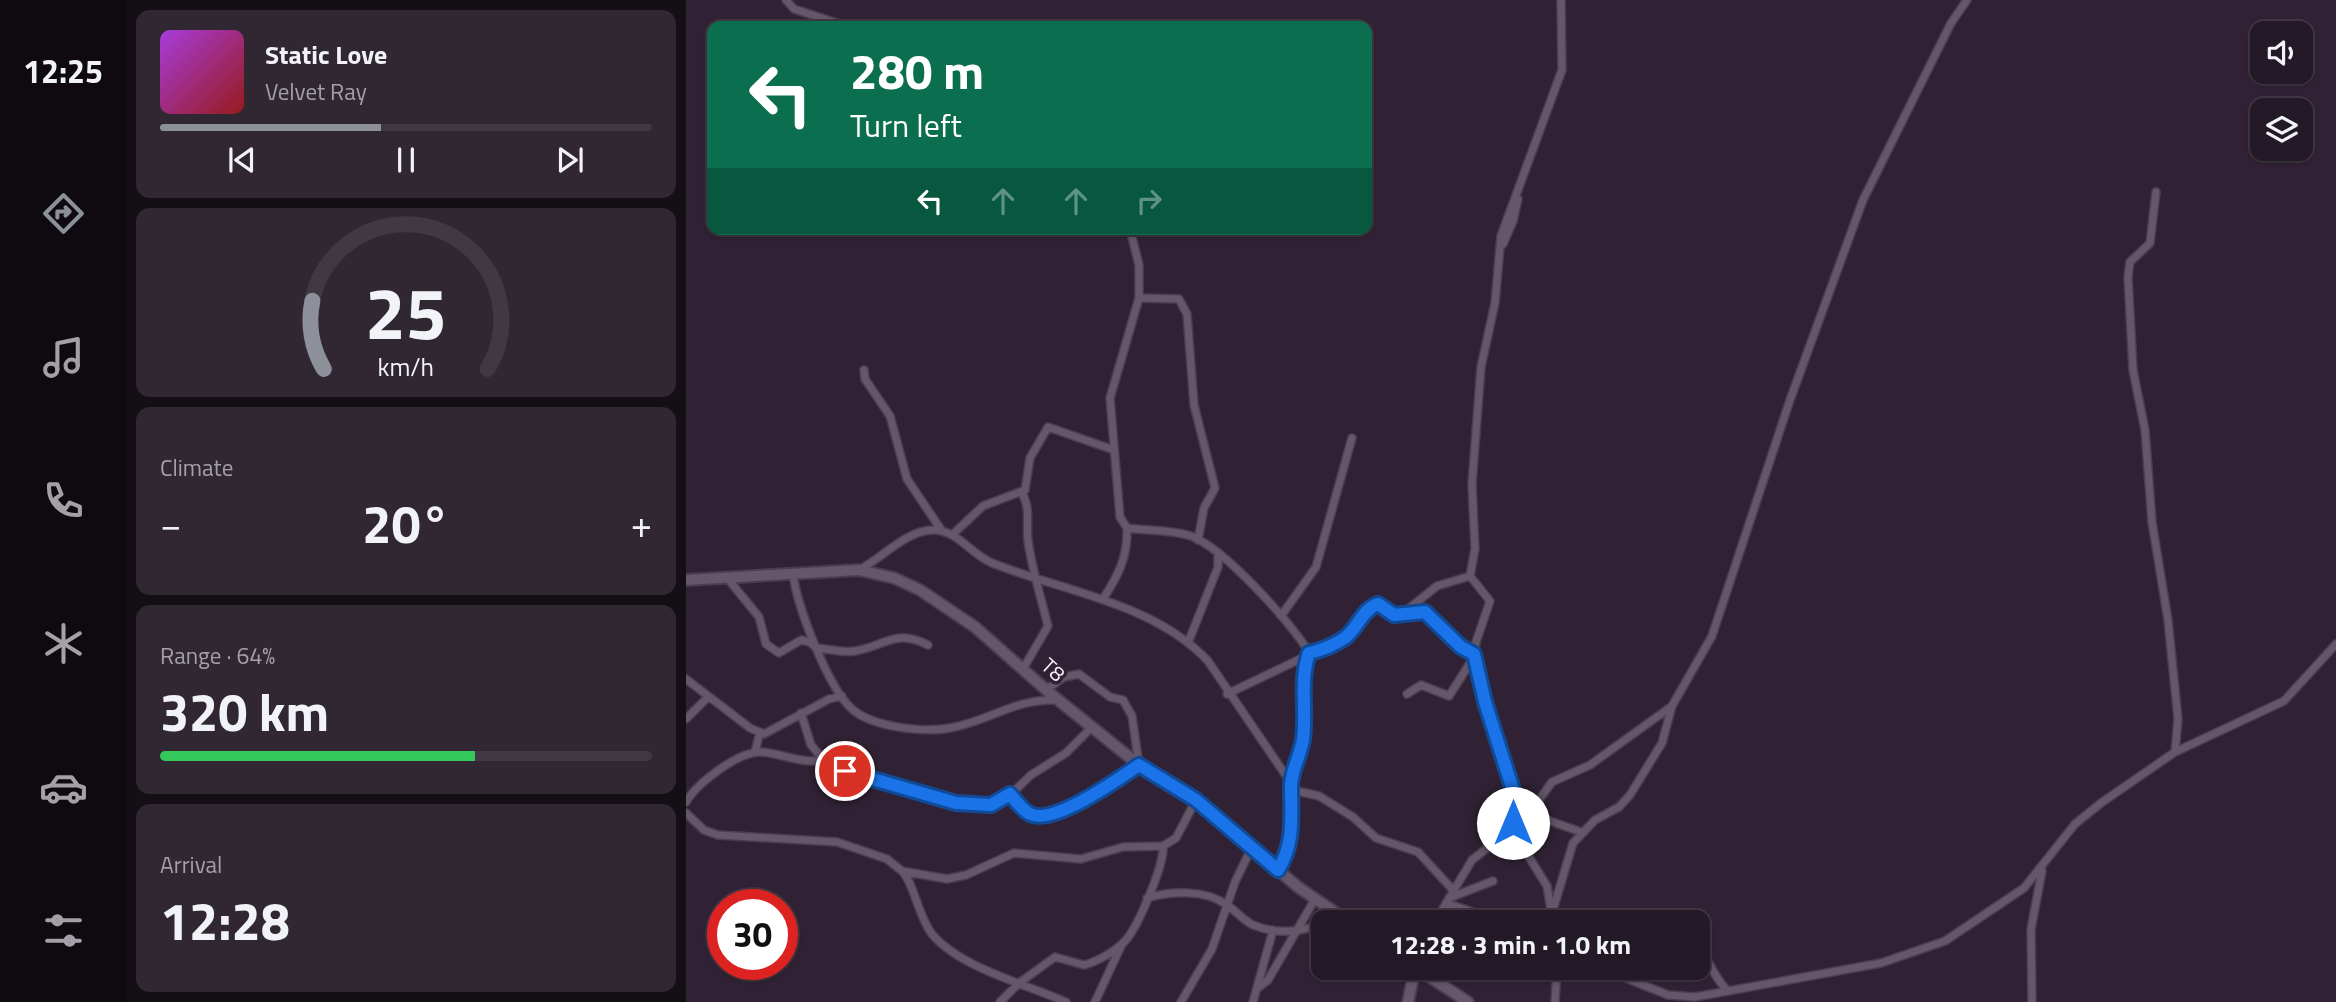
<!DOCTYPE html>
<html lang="en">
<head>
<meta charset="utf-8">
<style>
  body { margin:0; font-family:"Titillium Web",sans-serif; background:#302733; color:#f1f3f6; height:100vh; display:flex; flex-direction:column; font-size:26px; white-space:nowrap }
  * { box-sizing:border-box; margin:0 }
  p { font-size:23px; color:#a3a1a7 }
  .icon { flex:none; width:38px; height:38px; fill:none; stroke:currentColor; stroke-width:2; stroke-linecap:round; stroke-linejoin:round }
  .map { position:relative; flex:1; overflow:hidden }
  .details { display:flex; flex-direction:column; gap:10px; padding:10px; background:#140e15; width:560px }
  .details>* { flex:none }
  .banner { position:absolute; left:21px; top:21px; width:665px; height:214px; border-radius:14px; box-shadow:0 2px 5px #0004,0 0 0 2px #413844; background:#0b6e4f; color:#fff; overflow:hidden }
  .tools { position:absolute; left:1564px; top:21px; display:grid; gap:14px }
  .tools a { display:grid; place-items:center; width:63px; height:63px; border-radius:14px; background:#241a27; box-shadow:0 2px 5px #0004,0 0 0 2px #413844; font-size:35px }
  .speed { position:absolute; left:21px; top:889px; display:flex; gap:14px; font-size:35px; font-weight:700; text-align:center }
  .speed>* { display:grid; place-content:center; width:91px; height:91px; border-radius:50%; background:#241a27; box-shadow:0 2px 5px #0004,0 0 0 2px #413844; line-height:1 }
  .speed .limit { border:10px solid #d22; background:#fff; color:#111 }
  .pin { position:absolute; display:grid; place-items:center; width:60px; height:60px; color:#fff; margin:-30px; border:4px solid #fff; border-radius:50%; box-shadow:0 2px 7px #0007 }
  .me { position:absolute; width:77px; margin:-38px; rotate:0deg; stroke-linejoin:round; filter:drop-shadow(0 0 5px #0008) }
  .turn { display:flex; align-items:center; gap:24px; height:147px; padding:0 28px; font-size:32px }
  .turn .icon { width:91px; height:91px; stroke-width:2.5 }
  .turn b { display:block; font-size:49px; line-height:60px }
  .lanes { display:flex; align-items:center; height:66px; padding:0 28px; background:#0003; justify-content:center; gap:35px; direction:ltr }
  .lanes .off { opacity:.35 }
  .big { font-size:52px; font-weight:700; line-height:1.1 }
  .details .widget { flex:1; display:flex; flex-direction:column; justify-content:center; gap:10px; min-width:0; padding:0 24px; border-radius:14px; background:#302733 }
  .details .dial { align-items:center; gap:0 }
  .dial svg { height:182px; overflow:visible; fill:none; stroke:#413844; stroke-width:7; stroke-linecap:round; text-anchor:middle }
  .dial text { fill:#f1f3f6; stroke:none }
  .song { display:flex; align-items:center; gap:21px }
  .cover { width:84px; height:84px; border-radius:10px; background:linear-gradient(135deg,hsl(280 70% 55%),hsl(0 70% 35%)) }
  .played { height:7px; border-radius:4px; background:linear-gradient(90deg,#8c9099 45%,#413844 45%) }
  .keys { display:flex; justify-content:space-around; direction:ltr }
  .heat { display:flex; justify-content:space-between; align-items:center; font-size:38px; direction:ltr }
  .charge { height:10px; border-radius:5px; background:linear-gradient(90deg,#34c759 64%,#413844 0) }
  .trip { position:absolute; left:625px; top:910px; width:399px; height:70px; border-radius:14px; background:#241a27; box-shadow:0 2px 5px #0004,0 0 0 2px #413844; font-weight:700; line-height:70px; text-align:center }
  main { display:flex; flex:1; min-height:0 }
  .menu { display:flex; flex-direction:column; width:126px; justify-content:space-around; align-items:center; background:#0e0a10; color:#a3a1a7 }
  .menu .icon { width:49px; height:49px }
  .menu .on { color:#8c9099 }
  .menu b { font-size:32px; color:#f1f3f6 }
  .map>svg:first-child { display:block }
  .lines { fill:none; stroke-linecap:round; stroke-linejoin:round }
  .street-casing { stroke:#493e4d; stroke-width:10 }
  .secondary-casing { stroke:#493e4d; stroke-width:14 }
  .street { stroke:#65566a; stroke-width:7 }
  .secondary { stroke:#65566a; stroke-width:10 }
  .route-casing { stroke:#114b97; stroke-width:18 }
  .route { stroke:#1a73e8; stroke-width:12 }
  .labels { text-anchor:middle; stroke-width:7; stroke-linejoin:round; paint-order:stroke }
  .street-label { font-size:21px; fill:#faf1fd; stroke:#302234 }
</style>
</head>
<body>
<main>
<nav class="menu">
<b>12:25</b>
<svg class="icon on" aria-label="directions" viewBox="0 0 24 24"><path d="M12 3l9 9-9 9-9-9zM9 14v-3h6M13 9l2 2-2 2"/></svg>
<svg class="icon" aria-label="music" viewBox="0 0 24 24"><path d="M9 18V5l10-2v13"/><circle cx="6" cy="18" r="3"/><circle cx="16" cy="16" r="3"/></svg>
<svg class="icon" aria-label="phone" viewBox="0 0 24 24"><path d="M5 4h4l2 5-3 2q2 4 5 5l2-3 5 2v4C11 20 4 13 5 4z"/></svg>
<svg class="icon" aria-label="climate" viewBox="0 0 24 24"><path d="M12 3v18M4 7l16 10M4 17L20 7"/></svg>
<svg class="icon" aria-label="car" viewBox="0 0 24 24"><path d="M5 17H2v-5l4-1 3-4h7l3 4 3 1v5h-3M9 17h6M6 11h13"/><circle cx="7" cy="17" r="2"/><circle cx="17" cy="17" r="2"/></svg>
<svg class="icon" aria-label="filters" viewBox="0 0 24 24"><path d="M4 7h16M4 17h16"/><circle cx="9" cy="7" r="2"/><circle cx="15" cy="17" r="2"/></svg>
</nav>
<section class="details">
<div class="widget">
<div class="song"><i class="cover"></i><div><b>Static Love</b><p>Velvet Ray</p></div></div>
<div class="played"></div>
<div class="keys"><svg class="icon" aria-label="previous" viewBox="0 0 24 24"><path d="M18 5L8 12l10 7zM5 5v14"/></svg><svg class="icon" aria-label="pause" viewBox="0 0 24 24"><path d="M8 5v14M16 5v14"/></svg><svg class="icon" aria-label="next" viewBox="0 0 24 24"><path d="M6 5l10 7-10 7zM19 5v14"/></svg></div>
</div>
<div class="widget dial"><svg viewBox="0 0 100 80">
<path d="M14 69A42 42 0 1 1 86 69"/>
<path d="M14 69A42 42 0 0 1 9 39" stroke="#8c9099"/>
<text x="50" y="56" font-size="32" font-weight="700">25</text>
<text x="50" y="72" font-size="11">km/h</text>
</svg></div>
<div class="widget"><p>Climate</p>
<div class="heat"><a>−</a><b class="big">20°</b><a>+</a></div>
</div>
<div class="widget"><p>Range · 64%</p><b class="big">320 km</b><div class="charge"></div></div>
<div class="widget"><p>Arrival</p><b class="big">12:28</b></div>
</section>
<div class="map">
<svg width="1650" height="1002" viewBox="0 0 1650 1002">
  <rect width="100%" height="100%" fill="#302234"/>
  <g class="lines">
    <!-- street casing -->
    <g class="street-casing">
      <path id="street" d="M100,0L108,9L160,26
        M1470,192L1464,243L1444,262L1442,277L1447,370L1459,430L1466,522L1482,620L1492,719L1489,752
        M444,229L453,265V298L424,398L434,517L441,528C462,531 484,529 505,536C539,549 600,618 621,649L623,653L616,677L617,740L605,783
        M817,244L827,221L832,199
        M453,298L493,299L501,314L508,405L529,488L518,508L512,540
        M178,370L179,379L204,416L221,479L256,531
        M336,493C345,509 340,523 342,541C346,569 355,598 362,626L337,669
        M267,534L297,506L339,490L344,458L362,427L428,450
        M173,570C196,558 221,530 247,530C272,530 284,554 306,563C376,591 468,603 522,661L605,783L604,842L592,870
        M107,573C110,604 142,688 166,709C186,727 238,733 264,728C304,721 329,698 372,700
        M42,579L73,617L80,644L93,653L115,640L124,642L130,648C142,649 157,653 169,651C200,646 208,628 242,645
        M417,599C432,576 442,557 441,528
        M716,614L751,586L784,576
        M595,616L630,567L666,438
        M502,643L532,567V556
        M0,679L64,728L78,734L143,699L156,696
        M541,694L658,638L688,605L708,615L739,612L774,647L788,654
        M721,694L735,685L763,696L788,657
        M115,713L125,745L142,765L240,796L297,805L310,804L321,798L345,775L380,753L406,727
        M0,719L22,697
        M69,752L74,732
        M606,790L633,796L667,817L690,838L732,852L767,890
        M324,794L345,815C378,820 428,783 453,765L446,716L437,700L424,697L393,674L378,677L360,690
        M0,802C11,783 54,750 76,752C97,754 115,764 136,760
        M0,813L18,830L32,835L151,842L201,859L216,871L261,879L280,875L328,853L395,859L437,847L477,846L490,838L510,800
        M842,815L866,782L904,765L986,706
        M827,827L838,816L847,815L895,832
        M216,871C228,883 232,916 246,934C274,968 340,984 380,1002
        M461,898C485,891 519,889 541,905C550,911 557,920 567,925C591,935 613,932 637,924
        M763,898L807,881
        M760,903L816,922
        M866,913L887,843L909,820L933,807L944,795L976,743L986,706L1026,636L1104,400L1177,200L1265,23L1281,0
        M644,922L658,920
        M749,922L786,860L818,835L826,823
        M867,922L861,886L828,833L826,788L788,661L790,642L804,601L784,576L789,549L786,484L795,367L809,303L815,236L876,70L875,0
        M895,922L920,916L948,922
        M1012,949C1020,953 1028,979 1042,991
        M915,968L982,995L1009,997L1195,963L1259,941L1338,888L1389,824L1415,803L1489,752L1598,701L1650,644
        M573,987L582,980L629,899
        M314,1002L333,983L369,957L398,965C410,962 428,952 437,943C451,931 479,863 477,846
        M409,1002L436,944
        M495,1002L526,949L549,882L566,847
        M567,1002L587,930
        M869,1002L871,968
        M1346,1002L1345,929L1356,871"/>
    </g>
    <!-- secondary casing -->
    <g class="secondary-casing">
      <path id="secondary" d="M0,580L173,570L208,578L234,590L289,627L366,695L453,765L510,800L612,887L663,922
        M730,968L782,1002
        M722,1002L729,968"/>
    </g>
    <!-- street -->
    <use href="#street" class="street"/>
    <!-- secondary -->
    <use href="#secondary" class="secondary"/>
  </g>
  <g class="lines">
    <!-- route casing -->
    <g class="route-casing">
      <path id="route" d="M159,771L270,803L305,805L324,794C330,801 336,810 344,814C367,826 434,778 453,765L510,800L592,870C609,843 605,816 605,786C605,771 615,754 617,739C621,709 613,682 623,653C636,650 649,645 660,637C672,627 677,609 692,604L708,615L739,612L775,647L788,654L799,702L827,790V823"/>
    </g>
    <!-- route -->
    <use href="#route" class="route"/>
  </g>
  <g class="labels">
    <!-- street labels -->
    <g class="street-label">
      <text transform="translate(367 670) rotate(42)" y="7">T8</text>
    </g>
  </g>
</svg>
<div class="tools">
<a><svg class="icon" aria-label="sound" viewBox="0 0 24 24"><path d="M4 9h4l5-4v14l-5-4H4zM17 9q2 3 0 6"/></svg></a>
<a><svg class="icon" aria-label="layers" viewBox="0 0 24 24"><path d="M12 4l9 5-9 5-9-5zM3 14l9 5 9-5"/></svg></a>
</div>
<div class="speed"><div class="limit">30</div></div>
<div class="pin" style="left:159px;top:771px;background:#d93025"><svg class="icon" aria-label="arrive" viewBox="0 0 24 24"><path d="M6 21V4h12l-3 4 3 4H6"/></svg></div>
<svg class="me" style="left:827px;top:823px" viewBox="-20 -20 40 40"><circle r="19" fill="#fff"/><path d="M0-13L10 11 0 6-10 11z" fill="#1a73e8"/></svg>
<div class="trip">12:28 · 3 min · 1.0 km</div>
<div class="banner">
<div class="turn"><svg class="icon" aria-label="left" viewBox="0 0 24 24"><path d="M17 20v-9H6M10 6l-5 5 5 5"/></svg><div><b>280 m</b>Turn left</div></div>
<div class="lanes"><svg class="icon" aria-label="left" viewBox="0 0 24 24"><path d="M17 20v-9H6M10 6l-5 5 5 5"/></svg><svg class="icon off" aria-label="ahead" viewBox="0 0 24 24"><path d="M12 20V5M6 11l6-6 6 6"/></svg><svg class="icon off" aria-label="ahead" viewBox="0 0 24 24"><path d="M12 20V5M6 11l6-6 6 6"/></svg><svg class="icon off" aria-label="right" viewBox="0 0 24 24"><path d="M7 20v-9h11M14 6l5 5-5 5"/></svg></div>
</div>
</div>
</main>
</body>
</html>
